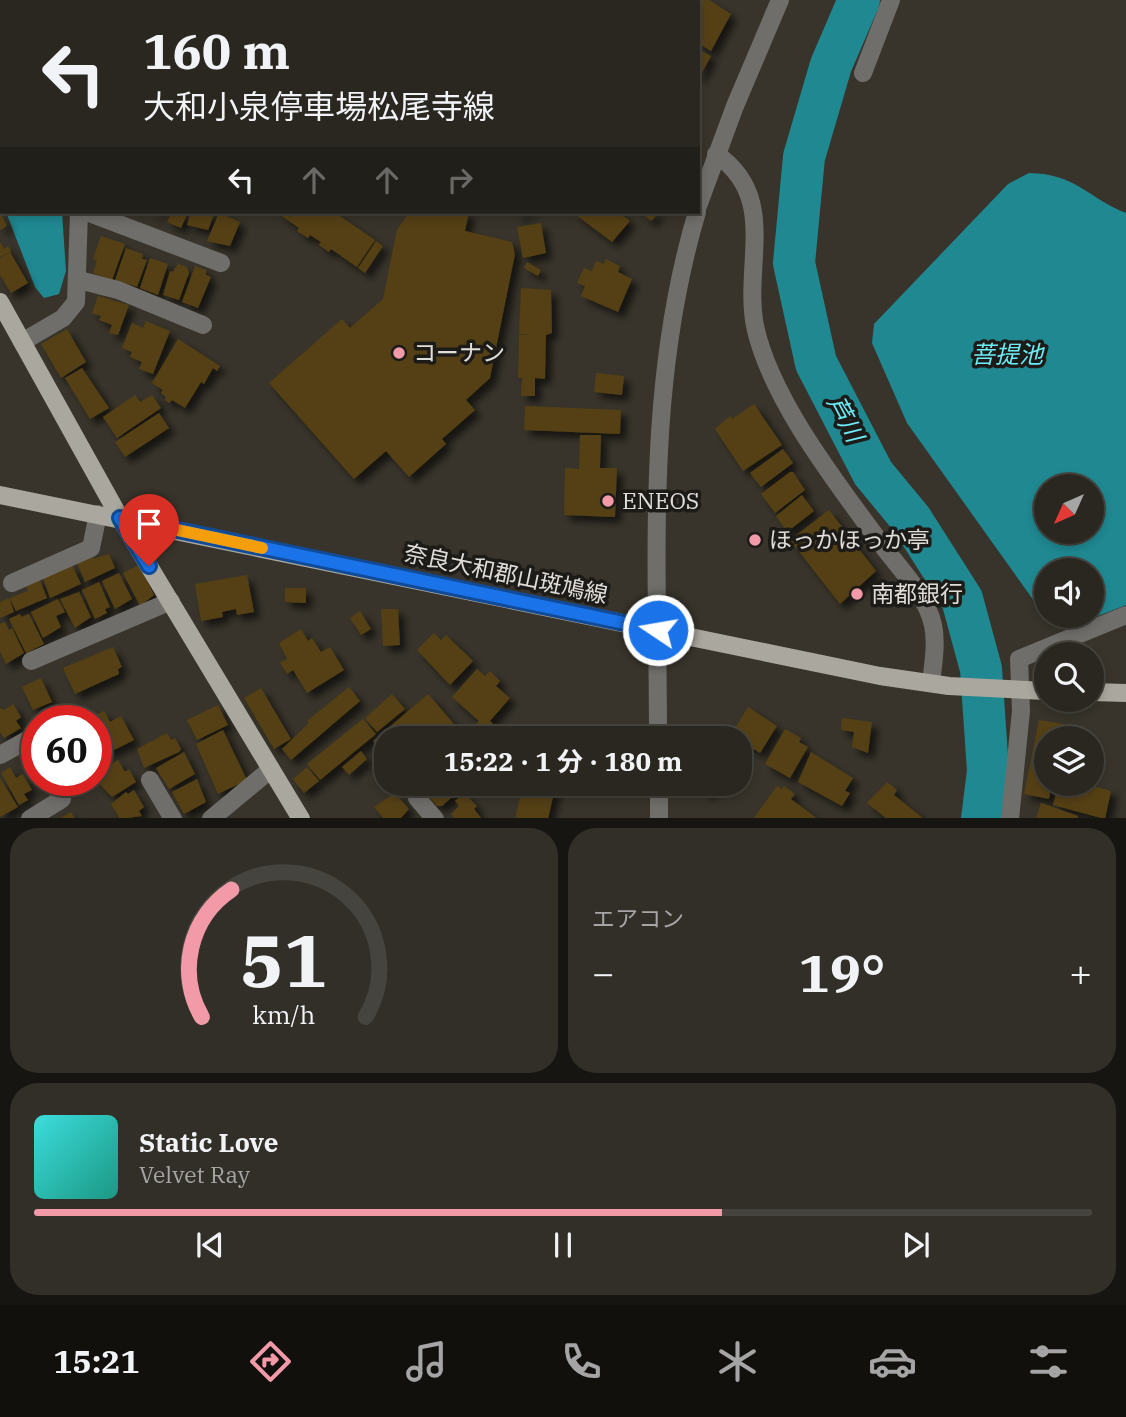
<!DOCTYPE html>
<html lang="ja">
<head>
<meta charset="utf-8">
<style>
  body { margin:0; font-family:"IBM Plex Serif","Noto Sans JP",serif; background:#322f29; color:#f1f3f6; height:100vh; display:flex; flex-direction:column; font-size:26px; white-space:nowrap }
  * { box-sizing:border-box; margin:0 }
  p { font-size:23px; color:#a5a5a5 }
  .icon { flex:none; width:38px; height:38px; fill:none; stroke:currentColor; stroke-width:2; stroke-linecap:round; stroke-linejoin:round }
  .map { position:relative; height:818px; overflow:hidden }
  .panel { display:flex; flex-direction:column; gap:10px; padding:10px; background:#171512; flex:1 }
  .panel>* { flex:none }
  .guide { position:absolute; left:0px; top:0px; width:700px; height:214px; box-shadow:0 4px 10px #0003,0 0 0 2px #46443e; background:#2a2720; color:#f1f3f6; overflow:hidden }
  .needle { width:46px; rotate:225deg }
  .buttons { position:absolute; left:1034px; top:474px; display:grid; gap:14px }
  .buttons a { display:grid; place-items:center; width:70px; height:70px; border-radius:50%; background:#2a2720; box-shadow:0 4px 10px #0003,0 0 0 2px #46443e; font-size:35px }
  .speed { position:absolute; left:21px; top:705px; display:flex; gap:14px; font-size:35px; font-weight:700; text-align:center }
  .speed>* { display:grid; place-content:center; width:91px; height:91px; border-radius:50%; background:#2a2720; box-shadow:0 4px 10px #0003,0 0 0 2px #46443e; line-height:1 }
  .speed .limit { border:10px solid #d22; background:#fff; color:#111 }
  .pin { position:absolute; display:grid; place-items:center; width:60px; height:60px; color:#fff; margin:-72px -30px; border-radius:50% 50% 50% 0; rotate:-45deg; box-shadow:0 0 7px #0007 }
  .pin .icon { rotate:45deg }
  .me { position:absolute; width:77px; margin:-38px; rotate:282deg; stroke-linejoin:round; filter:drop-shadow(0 0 5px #0008) }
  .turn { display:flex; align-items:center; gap:24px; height:147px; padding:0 28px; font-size:32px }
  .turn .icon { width:91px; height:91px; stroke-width:2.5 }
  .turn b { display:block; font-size:49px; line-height:60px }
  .lanes { display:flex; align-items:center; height:66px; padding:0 28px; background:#0003; justify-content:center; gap:35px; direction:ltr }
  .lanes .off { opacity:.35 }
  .big { font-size:52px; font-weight:700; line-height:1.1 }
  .panel .widget { flex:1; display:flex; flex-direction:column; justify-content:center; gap:10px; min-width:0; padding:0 24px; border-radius:28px; background:#322f29 }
  .panel .dial { align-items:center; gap:0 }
  .dial svg { height:182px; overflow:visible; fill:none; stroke:#46443e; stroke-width:7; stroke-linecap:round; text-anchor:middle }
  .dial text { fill:#f1f3f6; stroke:none }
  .song { display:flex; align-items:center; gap:21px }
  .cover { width:84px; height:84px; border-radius:10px; background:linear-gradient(135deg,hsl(180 70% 55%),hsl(170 70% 35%)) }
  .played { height:7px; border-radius:4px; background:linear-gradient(90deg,#f39aa9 65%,#46443e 65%) }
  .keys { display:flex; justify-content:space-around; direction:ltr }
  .heat { display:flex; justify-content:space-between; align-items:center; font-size:38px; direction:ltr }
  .panel .tiles { flex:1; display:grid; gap:10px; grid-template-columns:1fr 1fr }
  .widget:last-child { grid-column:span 2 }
  .trip { position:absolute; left:374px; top:726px; width:378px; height:70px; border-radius:28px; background:#2a2720; box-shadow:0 4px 10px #0003,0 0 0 2px #46443e; font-weight:700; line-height:70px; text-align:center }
  .tabs { display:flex; height:112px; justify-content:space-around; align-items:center; background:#11100d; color:#a5a5a5 }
  .tabs .icon { width:49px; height:49px }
  .tabs .current { color:#f39aa9 }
  .tabs b { font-size:32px; color:#f1f3f6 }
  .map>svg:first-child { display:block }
  .water { fill:#1f8891; fill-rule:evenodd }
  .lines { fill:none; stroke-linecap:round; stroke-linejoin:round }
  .river { stroke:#1f8891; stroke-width:42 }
  .building { fill:#544112; filter:url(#shadow) }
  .minor { stroke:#6f6e6a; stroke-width:18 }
  .major { stroke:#aaa79e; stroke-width:18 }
  .route-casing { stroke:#114b97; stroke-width:18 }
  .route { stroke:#1a73e8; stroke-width:12 }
  .slow { stroke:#f59e0b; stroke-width:12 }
  .poi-dot { fill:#f39aa9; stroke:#1d1b18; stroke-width:2.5 }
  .labels { text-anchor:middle; stroke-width:7; stroke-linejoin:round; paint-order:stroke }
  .poi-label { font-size:23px; fill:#e0ddd8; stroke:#1d1b18; text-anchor:start }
  .street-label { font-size:23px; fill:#e0ddd8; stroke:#1d1b18 }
  .water-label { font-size:24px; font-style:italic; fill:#6cecf8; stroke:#1d1b18 }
</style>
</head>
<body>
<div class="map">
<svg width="1126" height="819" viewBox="0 0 1126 819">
  <defs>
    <filter id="shadow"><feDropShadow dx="6" dy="6" stdDeviation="3.5" flood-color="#0009"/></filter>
  </defs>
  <rect width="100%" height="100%" fill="#38342b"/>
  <!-- water -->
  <path class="water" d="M1029,173C1077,174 1086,197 1126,213V605L1067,628L1044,615L907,423L872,343L874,324L1008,184ZM1046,486H1092V532H1046ZM1046,570H1092V616H1046Z
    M6,212H62L66,271L59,294L44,298L35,287Z"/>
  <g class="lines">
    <!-- river -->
    <path class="river" d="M859,0L831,65L804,157L794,263L816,363L873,473L911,519L962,599L981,669L988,771L982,819"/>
  </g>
  <!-- building -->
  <path class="building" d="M698,0H709L731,14L711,51L698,43Z
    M698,49L711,56L698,80Z
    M0,212L7,226L0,230Z
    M149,212H188L181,228L167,222L170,216L158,212L157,217Z
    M191,212H215L208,230L187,225Z
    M276,212H334L375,240L357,267L331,249L329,252L319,245L321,242L310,235L308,238L297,231L299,228Z
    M409,212H469L465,231L512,242L515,254L490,378L466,400L475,410L442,439L446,444L409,477L386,451L354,479L269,383L342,319L350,328L383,299L397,230Z
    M516,212H533L534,213L517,216Z
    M572,212H618L630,221L612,242Z
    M640,212H655L658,214L651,221Z
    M219,213L240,222L230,246L207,241Z
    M541,223L546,253L523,258L517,227Z
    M101,236L125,244L112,280L93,273L97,260L93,259Z
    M376,241L383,246L365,273L358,268Z
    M0,242L4,249L8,246L11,251L0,257Z
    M126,248L143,254L142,259L147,260L137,287L115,280Z
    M10,252L28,283L11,293L0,275V258Z
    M150,258L168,264L158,295L140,288Z
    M606,259L620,266L618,272L632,279L618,312L581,296L585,286L577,283L584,268L592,271L596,261L604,264Z
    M527,262L541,270L538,276L524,268Z
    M178,264L187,267L189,273L179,300L163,295L170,271L173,272Z
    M195,266L206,270V275L211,277L198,308L182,302Z
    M521,288L551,290L552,333L546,335L545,379L535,378V396H521L522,378H518L519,335H532L519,334Z
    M98,296L129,305L118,335L109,333L112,325L99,320L101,316L92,313Z
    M146,321L170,331L153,374L139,369L142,362L130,357L132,352L122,348L132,323L143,328Z
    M67,329L86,362L61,378L41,344Z
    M178,339L220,366L217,371L213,368L204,384L201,382L185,408L172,400L169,403L165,400L166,397L161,393L163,390L152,383Z
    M82,368L109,408L90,419L65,378Z
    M596,373L624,376L622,395L594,392Z
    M135,395L140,402L152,395L161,408L117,438L103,417Z
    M754,404L782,445L743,471L715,429L730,416L732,419Z
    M525,406L621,410L620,434L524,430Z
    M159,413L169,428L125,457L115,442Z
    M580,435H601L600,468H617L615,517L564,515L565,468L579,469Z
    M783,449L793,463L761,487L750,473Z
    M790,472H793L805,490L775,513L761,494Z
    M802,495L814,511L787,532L776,516Z
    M829,510L876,571L840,604L790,540Z
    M109,554L115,568L85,582L77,563L92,556L93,559Z
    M72,565L81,584L50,598L42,575Z
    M139,565L154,595L140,606L123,573Z
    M119,573L132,599L115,609L102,581Z
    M247,575L254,612L237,615L236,609L222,612L223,617L201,621L195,584Z
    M39,578L47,598L16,611L10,598L28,591L25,584Z
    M99,582L110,607L105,609L107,613L95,619L82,590Z
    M285,588H306V603L285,602Z
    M79,592L91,617L75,628L60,599Z
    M9,598L14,612L0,618V602Z
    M58,599L65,612L56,616L61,627L43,638L31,612Z
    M381,609H398L400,645L383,646Z
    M360,611L371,629L361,635L350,618Z
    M20,614L21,617L29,614L44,644L26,653L9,619Z
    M5,622L9,630L12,628L24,653L6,664L0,651V624Z
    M301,629L308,641L312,638L321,652L330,647L344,670L307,693L293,670L287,674L280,663L287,659L279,643Z
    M434,633L441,640L446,635L473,661L450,685L417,650Z
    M113,647L122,667L118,669L119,674L75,694L63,668Z
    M477,669L485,676L490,671L500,681L496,686L510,698L490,721L494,725L483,738L480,735L473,738L468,734L479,721L452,697Z
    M41,678L52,702L33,710L22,687Z
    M349,687L360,701L291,760L282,749L309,723L307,721Z
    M261,688L291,739L274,749L244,698Z
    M392,694L405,709L377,732L365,718Z
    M428,694L454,724L438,738H387V757L373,741Z
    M13,704L21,717L16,721L21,728L4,738L0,732V708L4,710Z
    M218,705L228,725L197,740L187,720Z
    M748,707L777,726L760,753L731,735Z
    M104,711L110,722L121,716L134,740L108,753L96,731V721L91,717Z
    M842,718L872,722L868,753L852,747L854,732L841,730Z
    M363,719L376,734L320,780L307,764Z
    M1039,720L1064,724L1061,738H1046V784H1052L1049,799L1024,794Z
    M785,729L801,738L799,742L808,747L790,778L765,764Z
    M223,730L247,780L218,794L196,744Z
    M536,732L556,738H535Z
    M167,733L171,740L175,738L181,749L179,752L144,768L137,749Z
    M361,751L367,759L349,775L342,767Z
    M184,752L195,774L169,789L156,768Z
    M811,752L853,778L845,791L850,793L842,806L798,782Z
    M118,760L125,772L129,769L136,782L112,797L97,781L102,778L98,772Z
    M10,767L16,778L23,774L32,790L24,794L28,800L19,805L1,773Z
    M307,767L319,781L304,793L293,779Z
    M0,778L18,807L0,817Z
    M197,779L206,802L184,814L172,792Z
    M887,782L897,790L894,795L924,819H887L867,803Z
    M432,784H459L462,788L442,806H437L428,795L434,790Z
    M523,784H556L548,819H515Z
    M695,784H716L709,794Z
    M1059,784H1085L1111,791L1105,819L1053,805Z
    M777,786L782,789L784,786L795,794L791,799L818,819H753Z
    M134,790L144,807L139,811L142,816L120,819L111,804L126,792L128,794Z
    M395,793L409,809L400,819H384L374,807Z
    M464,793L477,806L474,809L482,819H455L451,814L459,806L455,801Z
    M1041,803L1078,816L1077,819H1036Z
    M71,812L75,819H59Z"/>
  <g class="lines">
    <!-- minor -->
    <path class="minor" d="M182,0L185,2
      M363,0L365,2
      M121,2L122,0
      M863,73L891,0
      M716,154C779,197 743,264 755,326C771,401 840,487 885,549C902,571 927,597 933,625C937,643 933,665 931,683
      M698,206L735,106L780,0
      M87,212L221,263
      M79,280L118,290L203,325
      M22,342L63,318L76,302L79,212
      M12,583L91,548L98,514
      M31,661L171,601
      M658,738C658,559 645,387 697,212
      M0,755L29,739L37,754
      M150,780L173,819
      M659,784V819
      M417,798L435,819
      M30,819L62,799L52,780
      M211,819L271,769
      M1010,819L1021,711L1019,659L1126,615"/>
    <!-- major -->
    <path class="major" d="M0,302L120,518L301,819
      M0,495L880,676L949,686L1046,691
      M1092,692L1126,693"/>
  </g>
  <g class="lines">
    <!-- route casing -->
    <g class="route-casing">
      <path id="route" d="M149,566L120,518L658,630"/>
    </g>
    <!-- route -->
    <use href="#route" class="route"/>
    <!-- slow -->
    <path class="slow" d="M144,523L262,548"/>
  </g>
  <!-- markers -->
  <g class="poi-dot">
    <circle cx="399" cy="353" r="7"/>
    <circle cx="608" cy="501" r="7"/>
    <circle cx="755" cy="540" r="7"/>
    <circle cx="857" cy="594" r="7"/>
  </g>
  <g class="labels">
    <!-- poi labels -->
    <g class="poi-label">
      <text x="413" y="361">コーナン</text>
      <text x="622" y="509">ENEOS</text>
      <text x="769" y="548">ほっかほっか亭</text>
      <text x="871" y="602">南都銀行</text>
    </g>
    <!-- street labels -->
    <g class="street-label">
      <text transform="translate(506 574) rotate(12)" y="8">奈良大和郡山斑鳩線</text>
    </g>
    <!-- water labels -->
    <g class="water-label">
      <text x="1007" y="363">菩提池</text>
      <text transform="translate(845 419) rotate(62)" y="8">芦川</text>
    </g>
  </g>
</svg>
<div class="buttons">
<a><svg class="needle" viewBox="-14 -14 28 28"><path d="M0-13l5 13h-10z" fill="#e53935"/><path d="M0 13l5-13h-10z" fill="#a5a5a5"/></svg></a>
<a><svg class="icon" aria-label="sound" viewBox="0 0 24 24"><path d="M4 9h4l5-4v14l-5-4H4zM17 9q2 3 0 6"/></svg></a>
<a><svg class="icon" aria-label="search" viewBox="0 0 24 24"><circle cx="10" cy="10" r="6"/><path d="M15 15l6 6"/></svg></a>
<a><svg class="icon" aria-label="layers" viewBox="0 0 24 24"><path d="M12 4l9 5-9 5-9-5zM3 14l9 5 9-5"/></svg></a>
</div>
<div class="speed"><div class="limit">60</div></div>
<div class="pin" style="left:149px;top:566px;background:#d93025"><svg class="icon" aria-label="arrive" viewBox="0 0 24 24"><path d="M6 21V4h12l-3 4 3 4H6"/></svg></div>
<svg class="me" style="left:658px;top:630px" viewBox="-20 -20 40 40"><circle r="17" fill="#1a73e8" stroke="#fff" stroke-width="3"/><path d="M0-11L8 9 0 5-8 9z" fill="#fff"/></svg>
<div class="trip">15:22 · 1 分 · 180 m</div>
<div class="guide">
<div class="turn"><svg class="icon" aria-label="left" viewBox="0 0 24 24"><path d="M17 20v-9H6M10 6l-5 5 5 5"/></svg><div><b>160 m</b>大和小泉停車場松尾寺線</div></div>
<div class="lanes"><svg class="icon" aria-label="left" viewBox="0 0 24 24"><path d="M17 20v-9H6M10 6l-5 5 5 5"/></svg><svg class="icon off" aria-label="ahead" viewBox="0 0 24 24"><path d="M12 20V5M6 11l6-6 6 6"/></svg><svg class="icon off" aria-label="ahead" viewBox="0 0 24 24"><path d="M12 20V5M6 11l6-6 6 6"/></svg><svg class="icon off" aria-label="right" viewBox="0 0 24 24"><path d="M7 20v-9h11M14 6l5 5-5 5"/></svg></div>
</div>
</div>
<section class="panel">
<div class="tiles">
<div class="widget dial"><svg viewBox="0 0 100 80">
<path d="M14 69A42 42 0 1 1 86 69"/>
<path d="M14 69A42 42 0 0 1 27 13" stroke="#f39aa9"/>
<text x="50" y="56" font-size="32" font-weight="700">51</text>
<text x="50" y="72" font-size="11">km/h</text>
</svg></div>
<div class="widget"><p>エアコン</p>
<div class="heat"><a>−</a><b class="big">19°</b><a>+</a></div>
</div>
<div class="widget">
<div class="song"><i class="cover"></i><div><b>Static Love</b><p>Velvet Ray</p></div></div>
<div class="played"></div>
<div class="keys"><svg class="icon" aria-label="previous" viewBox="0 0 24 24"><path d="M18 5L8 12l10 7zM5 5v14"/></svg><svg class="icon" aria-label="pause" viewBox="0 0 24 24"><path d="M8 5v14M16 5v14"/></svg><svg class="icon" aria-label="next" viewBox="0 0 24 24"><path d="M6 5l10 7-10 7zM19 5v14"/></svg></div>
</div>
</div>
</section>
<nav class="tabs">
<b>15:21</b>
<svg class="icon current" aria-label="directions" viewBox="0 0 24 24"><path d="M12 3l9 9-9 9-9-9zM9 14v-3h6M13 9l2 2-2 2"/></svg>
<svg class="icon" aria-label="music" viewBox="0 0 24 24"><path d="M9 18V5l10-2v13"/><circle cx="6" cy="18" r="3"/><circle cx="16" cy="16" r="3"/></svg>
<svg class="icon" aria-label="phone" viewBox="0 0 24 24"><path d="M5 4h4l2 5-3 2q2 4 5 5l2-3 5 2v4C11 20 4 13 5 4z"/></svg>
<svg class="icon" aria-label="climate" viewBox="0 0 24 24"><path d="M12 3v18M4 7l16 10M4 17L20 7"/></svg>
<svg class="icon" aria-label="car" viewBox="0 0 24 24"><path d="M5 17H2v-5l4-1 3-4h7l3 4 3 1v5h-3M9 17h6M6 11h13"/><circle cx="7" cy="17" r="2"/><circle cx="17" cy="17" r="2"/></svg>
<svg class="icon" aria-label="filters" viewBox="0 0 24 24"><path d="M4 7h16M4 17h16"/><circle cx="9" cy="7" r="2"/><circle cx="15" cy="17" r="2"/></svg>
</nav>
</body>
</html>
